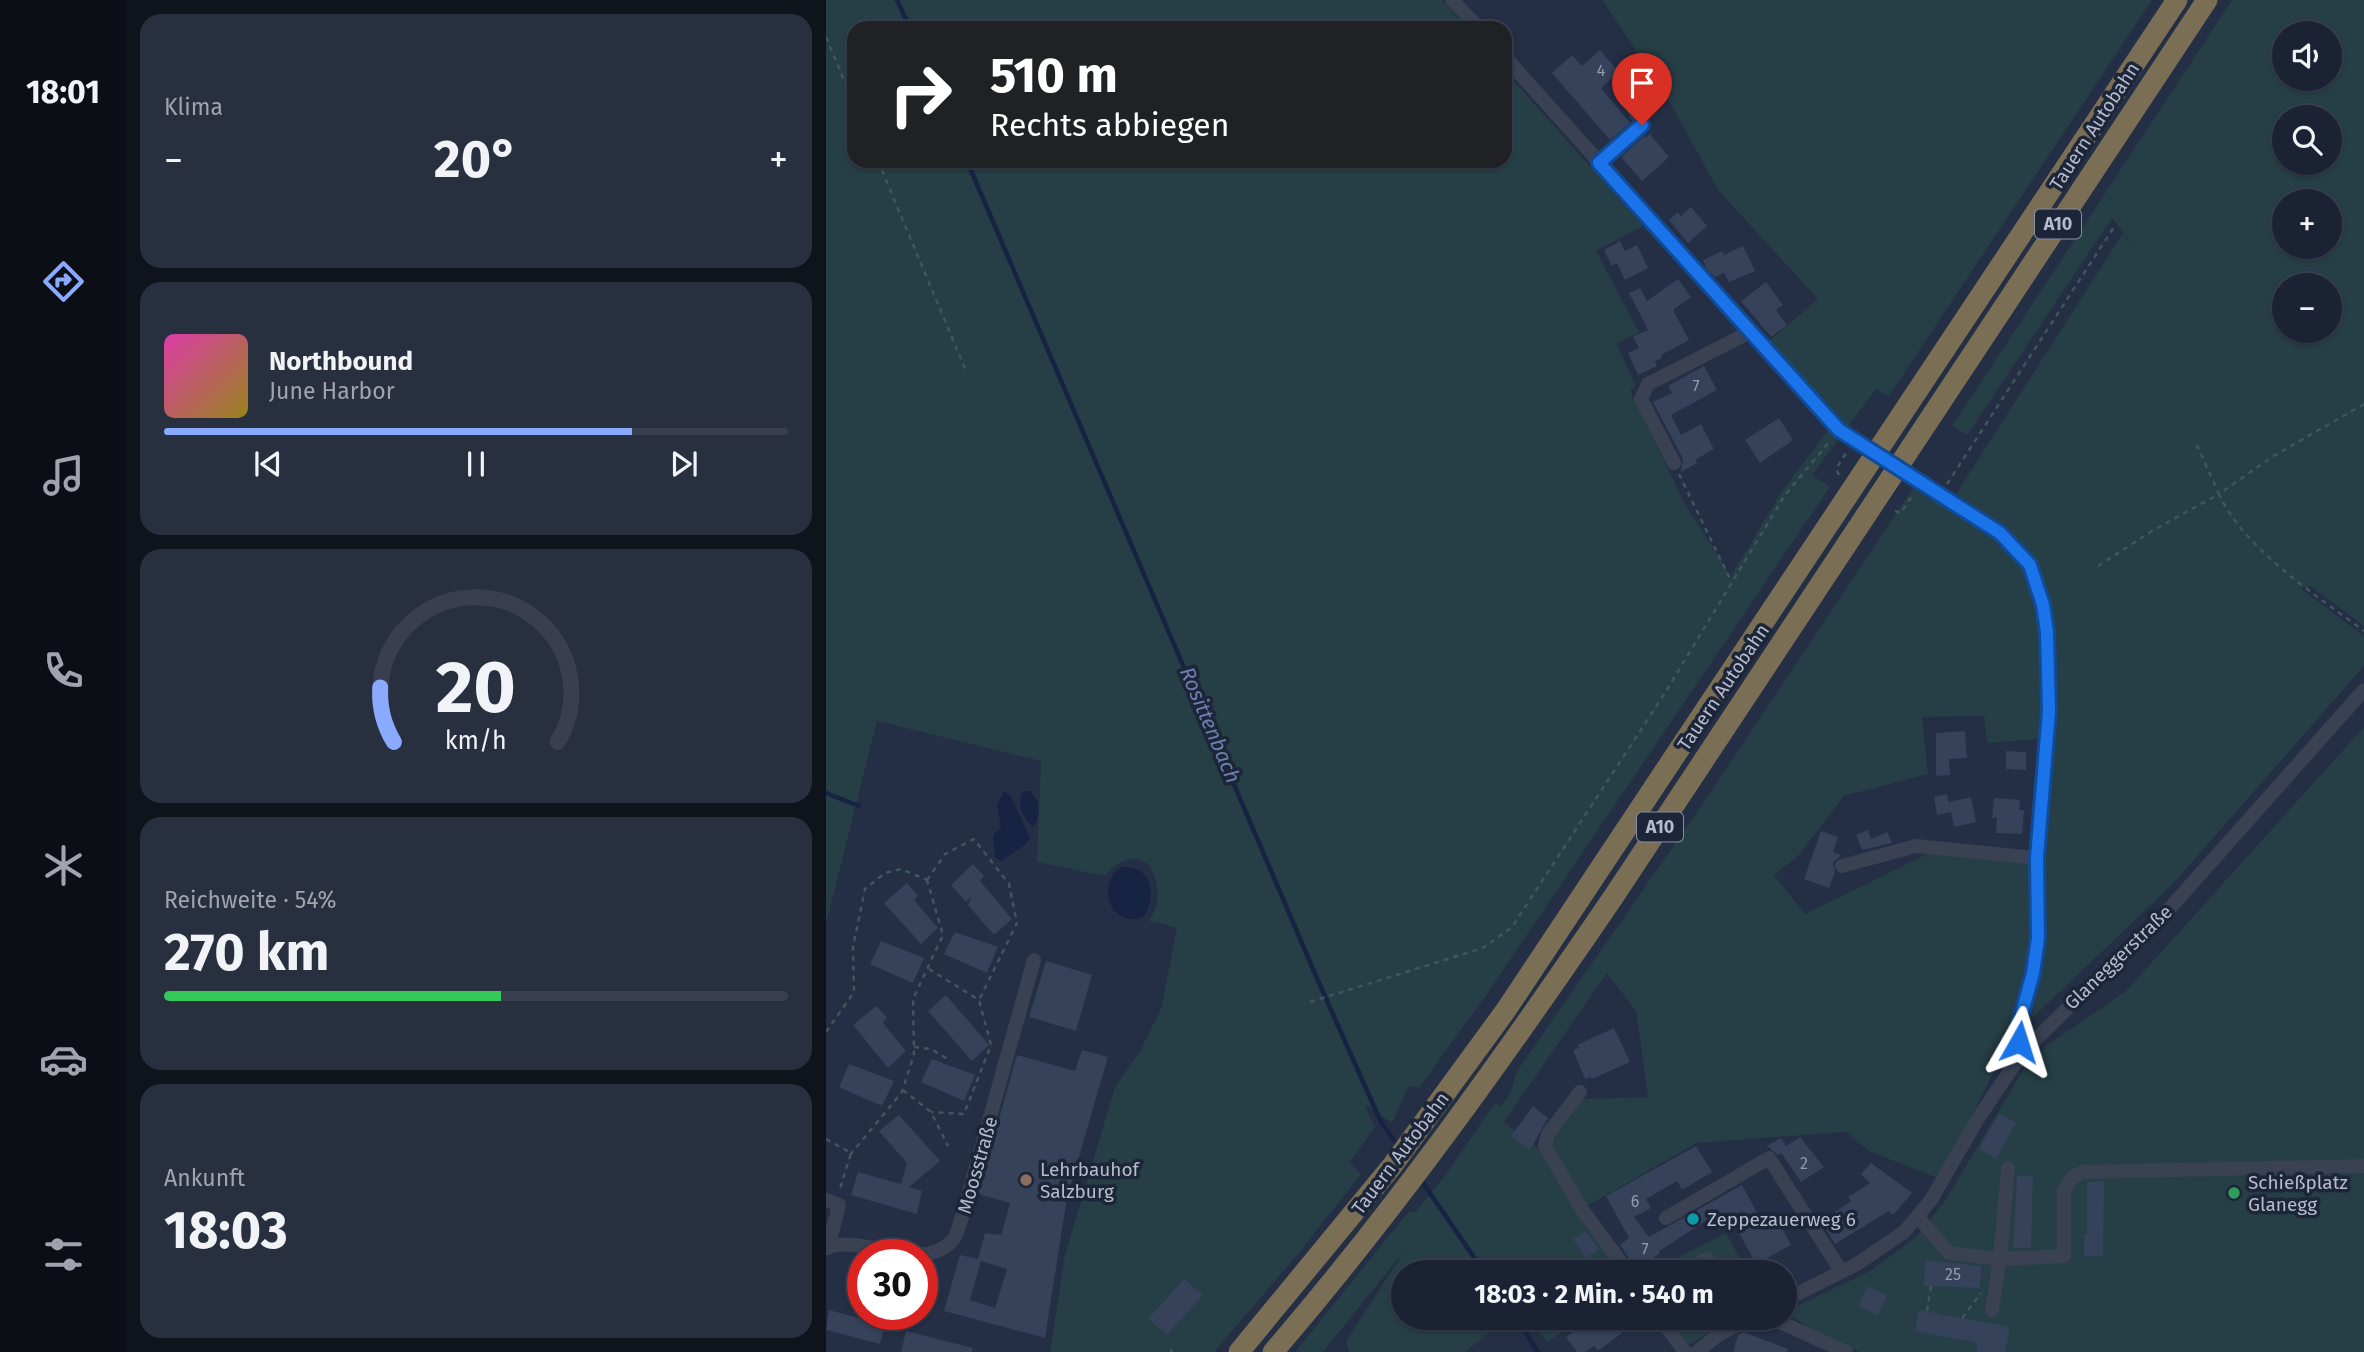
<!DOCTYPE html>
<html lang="de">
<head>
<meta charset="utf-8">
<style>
  body { margin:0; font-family:"Fira Sans",sans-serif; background:#282f3f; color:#f1f3f6; height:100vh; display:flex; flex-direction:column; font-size:26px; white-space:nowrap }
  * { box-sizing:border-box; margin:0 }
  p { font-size:23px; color:#a0a4ac }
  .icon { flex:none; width:38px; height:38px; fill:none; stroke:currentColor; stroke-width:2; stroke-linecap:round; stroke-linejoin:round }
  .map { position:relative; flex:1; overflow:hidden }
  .sheet { display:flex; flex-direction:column; gap:14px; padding:14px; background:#0f131c; width:700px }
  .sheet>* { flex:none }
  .top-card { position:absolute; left:21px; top:21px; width:665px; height:147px; border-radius:21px; box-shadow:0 2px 5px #0004,0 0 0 2px #393f4e; background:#202124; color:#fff; overflow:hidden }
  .tools { position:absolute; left:1446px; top:21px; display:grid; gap:14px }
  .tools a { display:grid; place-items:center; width:70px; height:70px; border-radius:50%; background:#1b2233; box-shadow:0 2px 5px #0004,0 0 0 2px #393f4e; font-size:35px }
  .speed { position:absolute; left:21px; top:1239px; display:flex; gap:14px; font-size:35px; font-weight:700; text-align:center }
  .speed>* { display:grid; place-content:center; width:91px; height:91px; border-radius:50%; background:#1b2233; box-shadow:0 2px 5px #0004,0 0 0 2px #393f4e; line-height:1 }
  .speed .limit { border:10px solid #d22; background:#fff; color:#111 }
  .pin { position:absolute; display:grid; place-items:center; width:60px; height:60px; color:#fff; margin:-72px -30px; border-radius:50% 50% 50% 0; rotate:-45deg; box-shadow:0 0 7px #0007 }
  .pin .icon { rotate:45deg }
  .me { position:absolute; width:77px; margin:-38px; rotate:6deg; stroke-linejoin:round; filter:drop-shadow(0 0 5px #0008) }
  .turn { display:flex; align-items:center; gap:24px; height:147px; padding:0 28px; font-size:32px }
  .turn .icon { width:91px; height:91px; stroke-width:2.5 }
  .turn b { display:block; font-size:49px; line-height:60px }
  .big { font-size:52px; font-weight:700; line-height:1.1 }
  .sheet .card { flex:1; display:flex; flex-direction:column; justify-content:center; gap:10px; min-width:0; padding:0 24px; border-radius:21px; background:#282f3f }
  .sheet .dial { align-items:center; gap:0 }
  .dial svg { height:182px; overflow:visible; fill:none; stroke:#393f4e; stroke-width:7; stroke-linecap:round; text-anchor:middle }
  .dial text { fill:#f1f3f6; stroke:none }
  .song { display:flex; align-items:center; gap:21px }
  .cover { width:84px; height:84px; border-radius:10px; background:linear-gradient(135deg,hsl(320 70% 55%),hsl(50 70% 35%)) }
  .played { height:7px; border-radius:4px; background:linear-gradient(90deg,#89aaff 75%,#393f4e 75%) }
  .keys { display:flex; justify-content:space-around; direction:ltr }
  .heat { display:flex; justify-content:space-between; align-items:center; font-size:38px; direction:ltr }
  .charge { height:10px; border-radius:5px; background:linear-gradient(90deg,#34c759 54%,#393f4e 0) }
  .trip { position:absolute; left:565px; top:1260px; width:406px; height:70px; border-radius:35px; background:#1b2233; box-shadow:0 2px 5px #0004,0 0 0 2px #393f4e; font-weight:700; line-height:70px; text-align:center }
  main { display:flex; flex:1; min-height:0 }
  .tabs { display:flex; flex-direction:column; width:126px; justify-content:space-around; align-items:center; background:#0b0e14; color:#a0a4ac }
  .tabs .icon { width:49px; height:49px }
  .tabs .active { color:#89aaff }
  .tabs b { font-size:32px; color:#f1f3f6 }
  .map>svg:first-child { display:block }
  .green { fill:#263e45; fill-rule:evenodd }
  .water { fill:#162343 }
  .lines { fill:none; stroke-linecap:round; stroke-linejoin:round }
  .stream { stroke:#162343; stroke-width:4.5 }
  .building { fill:#36415a; fill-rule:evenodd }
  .path { stroke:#3f575c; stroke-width:2.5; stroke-dasharray:5 5; stroke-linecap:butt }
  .minor { stroke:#394153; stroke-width:14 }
  .highway { stroke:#7a6f55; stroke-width:21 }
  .route-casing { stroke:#114b97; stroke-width:18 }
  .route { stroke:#1a73e8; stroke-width:12 }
  .education-dot { fill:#8d6e63; stroke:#1d2639; stroke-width:2.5 }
  .leisure-dot { fill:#2e9e5b; stroke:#1d2639; stroke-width:2.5 }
  .culture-dot { fill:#0f9aa8; stroke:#1d2639; stroke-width:2.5 }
  .labels { text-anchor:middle; stroke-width:7; stroke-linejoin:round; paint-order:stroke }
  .number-label { font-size:16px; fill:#949bae }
  .shield { fill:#1d2639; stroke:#888fa1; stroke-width:2 }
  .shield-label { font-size:18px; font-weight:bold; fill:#b6bccd }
  .street-label { font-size:19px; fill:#b6bccd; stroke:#1d2639 }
  .poi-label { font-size:19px; fill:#b6bccd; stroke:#1d2639; text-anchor:start }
  .water-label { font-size:21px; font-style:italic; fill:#6c81af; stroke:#1d2639 }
</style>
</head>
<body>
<main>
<nav class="tabs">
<b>18:01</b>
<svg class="icon active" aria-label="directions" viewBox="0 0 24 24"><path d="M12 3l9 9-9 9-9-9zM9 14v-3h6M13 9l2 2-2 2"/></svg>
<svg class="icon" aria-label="music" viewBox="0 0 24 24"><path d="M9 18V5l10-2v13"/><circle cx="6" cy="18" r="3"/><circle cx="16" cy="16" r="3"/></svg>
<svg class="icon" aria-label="phone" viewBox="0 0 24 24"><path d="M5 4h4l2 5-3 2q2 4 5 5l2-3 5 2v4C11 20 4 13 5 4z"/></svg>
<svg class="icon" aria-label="climate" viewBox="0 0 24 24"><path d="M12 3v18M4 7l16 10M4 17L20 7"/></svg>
<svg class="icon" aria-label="car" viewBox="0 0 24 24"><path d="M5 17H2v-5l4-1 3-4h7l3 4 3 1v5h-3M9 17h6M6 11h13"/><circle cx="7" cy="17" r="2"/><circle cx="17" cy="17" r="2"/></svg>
<svg class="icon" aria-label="filters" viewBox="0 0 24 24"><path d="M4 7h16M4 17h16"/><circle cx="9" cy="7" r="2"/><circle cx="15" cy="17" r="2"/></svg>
</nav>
<section class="sheet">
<div class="card"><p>Klima</p>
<div class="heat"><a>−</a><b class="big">20°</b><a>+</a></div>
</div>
<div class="card">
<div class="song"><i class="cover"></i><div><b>Northbound</b><p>June Harbor</p></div></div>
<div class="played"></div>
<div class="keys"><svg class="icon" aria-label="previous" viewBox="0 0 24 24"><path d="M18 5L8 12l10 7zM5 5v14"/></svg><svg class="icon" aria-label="pause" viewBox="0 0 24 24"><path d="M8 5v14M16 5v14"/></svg><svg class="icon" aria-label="next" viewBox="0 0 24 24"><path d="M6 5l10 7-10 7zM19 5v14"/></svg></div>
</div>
<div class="card dial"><svg viewBox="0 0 100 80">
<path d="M14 69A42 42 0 1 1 86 69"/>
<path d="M14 69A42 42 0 0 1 8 45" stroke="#89aaff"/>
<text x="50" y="56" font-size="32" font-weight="700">20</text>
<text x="50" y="72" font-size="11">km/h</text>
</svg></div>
<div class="card"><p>Reichweite · 54%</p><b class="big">270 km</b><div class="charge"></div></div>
<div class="card"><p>Ankunft</p><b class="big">18:03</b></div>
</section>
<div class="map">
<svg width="1538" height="1352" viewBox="0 0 1538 1352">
  <rect width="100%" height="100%" fill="#242e44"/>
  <!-- green -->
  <path class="green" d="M0,0H616L641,28H28V161H679V71L817,226L770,251L813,332L791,344L810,387L804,391L859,504L905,576L956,491L1010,419L942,342L992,299L892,190L837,90L776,0H1326L1063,396L1050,389L986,475L1004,487L661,994L593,1088L583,1086L566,1123L538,1104L549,1127L524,1162L535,1174L473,1253L388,1352H224L239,1255L289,1087L314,1051L335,1009L351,928L323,921C335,902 334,885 323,865C306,853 291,861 279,876L211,862L215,761L51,721L0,924Z
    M1406,0H1538V626L1484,586L1474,588L1538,636V666L1346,885L1201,1023L1217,855L1224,615C1210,544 1186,533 1130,494L1297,233L1323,266L1286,218L1141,435L1126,426ZM1458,33H1503V79H1458ZM1458,117H1503V163H1458ZM1458,201H1503V247H1458ZM1458,285H1503V331H1458Z
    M1087,488C1114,505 1143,520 1169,539C1228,584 1219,674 1214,739L1161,743L1158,716L1096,717L1102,774L1018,796L972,856L948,875L979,914L1103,853L1205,862C1204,887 1205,913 1204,938C1199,1026 1153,1103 1111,1178L1043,1151L1020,1132L871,1143L752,1211L796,1272H578V1318H682L639,1352H523L520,1341L580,1249L497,1352H469L582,1212L590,1211L618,1177L669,1103L675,1106L684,1094L691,1071L873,809ZM781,973L810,1011L822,1097L755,1099L713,1149L678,1122Z
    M1538,727V1352H1035L1009,1344L959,1312L1044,1271L1090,1237L1119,1201L1196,1072L1220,1046L1300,991Z
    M900,1233L921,1272H824Z
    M701,1318H759L721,1342Z
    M840,1318H907L863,1345Z"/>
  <!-- water -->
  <path class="water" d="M178,791L185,797L204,838L199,845L175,861L169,857L167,835L175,828L171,805Z
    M197,791H204C215,802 214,814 208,827C197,820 190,802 197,791Z
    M296,867C326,866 330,893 319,916C285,931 268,884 296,867Z"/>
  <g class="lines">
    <!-- stream -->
    <path class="stream" d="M71,0L84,28
      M141,161L493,983L555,1122L573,1147
      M0,793L33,806
      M593,1177L658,1272
      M690,1318L712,1352"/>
  </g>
  <!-- building -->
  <path class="building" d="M774,50L793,72L775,88L804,123L784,140L726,73L746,55L756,66Z
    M824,134L843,157L816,181L796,158L797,155L818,136L819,138Z
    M865,207L881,226L862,243L843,220L852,212L855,216Z
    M794,241L799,251L811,245L822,268L799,280L791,263L786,266L778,250Z
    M917,246L929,271L903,282L898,273L889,277L881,269L877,260L896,251L898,255Z
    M852,279L865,297L847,310L863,340L835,355L836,358L829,361L831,366L812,375L802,353L813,348L807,336L822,330L803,293L814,288L821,301Z
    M940,282L957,305L950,310L961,325L945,337L915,301Z
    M878,366L891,390L845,415L855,435L875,424L888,449L869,460L871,463L855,472L857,459L827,402L846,393L842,386Z
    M953,418L967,440L934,463L919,440Z
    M1139,731L1141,758L1123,759L1124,775L1110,776V733Z
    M1180,751L1200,752V770L1180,769Z
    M1121,794L1125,812L1111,815L1108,797Z
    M1145,797L1150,822L1128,827L1123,802Z
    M1168,798L1194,800L1193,810H1198L1196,834L1170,833L1171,817L1166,818Z
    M1042,830L1045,839L1061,832L1066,843L1036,850L1030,835Z
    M995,831L1012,837L1007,852L1015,855L1007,863L1009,872L1003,888L978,879Z
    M147,864L158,876L154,881L186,919L168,935L142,905L145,897L140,902L125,885Z
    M81,883L92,896L88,900L112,928L95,944L58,903Z
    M129,932L172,947L161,973L118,954Z
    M55,941L98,958L87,983L44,964Z
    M220,961L266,975L250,1031L203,1017Z
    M120,995L163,1045L146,1061L102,1011Z
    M50,1006L61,1017L57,1023L80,1051L62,1068L27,1025Z
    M788,1028L804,1062L766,1079L764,1077L759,1079L747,1050L753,1048L751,1045Z
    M256,1050L282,1057L241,1198L219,1338L118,1311L134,1255L152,1259L159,1233L175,1235L178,1225L184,1203L152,1194L191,1055L249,1071ZM155,1261L181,1269L169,1308L144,1300Z
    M106,1059L149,1075L138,1101L95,1082Z
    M23,1064L68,1081L56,1106L13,1087Z
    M707,1106L722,1118L704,1150L685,1136Z
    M1173,1113L1190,1123L1170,1159L1153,1149Z
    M73,1115L114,1161L83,1187L96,1191L91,1214L25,1195L32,1172L75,1184L81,1163L53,1131Z
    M974,1137L998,1167L975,1182L955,1153L952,1155L941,1146L955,1138L960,1146Z
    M870,1146L886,1172L856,1190L851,1181L820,1199L825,1208L808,1217L823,1237L916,1185L937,1224L950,1217L965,1245L930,1264L907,1222L893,1230L886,1217L833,1251L834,1253L811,1270L794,1245L803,1238L780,1196Z
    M1045,1163L1086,1193L1067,1215L1063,1211L1009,1244L995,1221L1025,1201L1022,1197L1044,1183L1035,1174Z
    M1191,1176H1207L1205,1248H1187Z
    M1278,1181L1277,1256H1258V1235L1261,1234V1182Z
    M760,1231L773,1249L760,1258L747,1239Z
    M1099,1260L1155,1266L1154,1288L1098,1286Z
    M358,1279L377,1295L341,1335L322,1319Z
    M1042,1286L1061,1296L1052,1315L1032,1306Z
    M3,1310L59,1325L54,1344L0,1330Z
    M1093,1310L1184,1327L1179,1352H1150L1152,1343L1089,1331Z
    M774,1318H785L796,1333L772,1351L768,1346L759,1352H751L740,1337L759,1324L761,1327Z
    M80,1331L147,1348L146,1352H75Z
    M918,1332L962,1349L961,1352H907L912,1335Z"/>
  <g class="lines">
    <!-- path -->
    <path class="path" d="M0,37L28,104
      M52,161L140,371
      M1538,404L1446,457L1393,494C1417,548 1491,596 1538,631
      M853,474L905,581
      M1013,475L1010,469L1022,450
      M1121,484L1288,227
      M1069,511L1075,513L1088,493
      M1272,566L1326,531L1393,494L1370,443
      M101,880L119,854L148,839L183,884L191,923L153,1000
      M103,969L153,1000L165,1045L138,1114L105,1112
      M484,1002L657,948L686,927L837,696L959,495L1004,441
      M0,1032L28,992L27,947L39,889L59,873L75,869L101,880
      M88,1047L105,1049L125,1061
      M77,1090L105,1112L122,1146
      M0,1139L25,1153L13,1192
      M24,1155L76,1092L88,1054L87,999L117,935L101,880
      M1101,1311L1105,1286
      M1136,1318L1155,1293
      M345,1352L346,1349"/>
    <!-- minor -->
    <path class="minor" d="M626,0L653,28
      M679,57L1013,430L1174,533L1204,565L1217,605L1221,632L1223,711L1211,858L1212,938L1207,973L1192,1027L1196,1053
      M773,163L816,125L796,84
      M848,463L815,399L822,384L924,332
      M1016,866L1090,846L1211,858
      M754,1092L722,1134L719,1146L755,1208L802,1272
      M0,1200L13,1205L2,1248
      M1092,1217L1123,1253L1174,1259L1182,1168
      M840,1218L943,1158L1015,1271
      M0,1248C36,1233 92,1274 125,1242C131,1237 133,1225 136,1217L208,960
      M855,1272L881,1259
      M959,1300L1031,1264L1078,1232L1105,1200L1151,1120L1196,1053L1345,907L1538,690
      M1166,1310L1174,1259L1238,1256V1190L1247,1177L1257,1172L1538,1166
      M834,1318L859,1352
      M945,1318L1020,1352
      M871,1352L892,1335L925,1318"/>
    <!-- highway -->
    <path class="highway" d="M413,1352L566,1166L680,1010L1351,0
      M447,1352C571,1208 681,1053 788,896L1381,0"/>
  </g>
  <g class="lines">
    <!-- route casing -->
    <g class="route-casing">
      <path id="route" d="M816,125L773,163L1013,430L1174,533L1204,565L1217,605L1221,632L1223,711L1211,858L1212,938L1207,973L1192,1027L1193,1042"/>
    </g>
    <!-- route -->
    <use href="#route" class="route"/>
  </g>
  <!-- markers -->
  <circle class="education-dot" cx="200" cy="1180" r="7"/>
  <circle class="leisure-dot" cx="1408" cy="1193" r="7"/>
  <circle class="culture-dot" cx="867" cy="1219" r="7"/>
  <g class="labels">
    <!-- number labels -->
    <g class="number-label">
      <text x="775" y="76">4</text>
      <text x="870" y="392">7</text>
      <text x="978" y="1169">2</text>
      <text x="809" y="1207">6</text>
      <text x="819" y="1255">7</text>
      <text x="1127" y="1280">25</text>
    </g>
    <!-- shield labels -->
    <g class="shield">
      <rect x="1209" y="209.5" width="46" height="29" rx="5"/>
      <rect x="811" y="812.5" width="46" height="29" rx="5"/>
    </g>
    <g class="shield-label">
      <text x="1232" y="230">A10</text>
      <text x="834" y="833">A10</text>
    </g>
    <!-- street labels -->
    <g class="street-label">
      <text transform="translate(1268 126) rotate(-57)" y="7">Tauern Autobahn</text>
      <text transform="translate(897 687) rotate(-56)" y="7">Tauern Autobahn</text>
      <text transform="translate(1292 957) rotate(-44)" y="7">Glaneggerstraße</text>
      <text transform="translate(574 1153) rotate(-53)" y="7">Tauern Autobahn</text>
      <text transform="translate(151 1165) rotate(-74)" y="7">Moosstraße</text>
    </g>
    <!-- poi labels -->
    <g class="poi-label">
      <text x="214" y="1176">Lehrbauhof<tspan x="214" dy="22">Salzburg</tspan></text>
      <text x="1422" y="1189">Schießplatz<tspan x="1422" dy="22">Glanegg</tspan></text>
      <text x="881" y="1226">Zeppezauerweg 6</text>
    </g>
    <!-- water labels -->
    <g class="water-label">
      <text transform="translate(384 725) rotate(67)" y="7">Rosittenbach</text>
    </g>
  </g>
</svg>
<div class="tools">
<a><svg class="icon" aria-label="sound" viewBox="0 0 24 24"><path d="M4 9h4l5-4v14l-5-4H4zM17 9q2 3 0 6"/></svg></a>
<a><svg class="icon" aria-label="search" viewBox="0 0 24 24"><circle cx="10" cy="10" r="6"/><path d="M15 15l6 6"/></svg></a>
<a>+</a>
<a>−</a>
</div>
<div class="speed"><div class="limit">30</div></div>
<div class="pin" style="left:816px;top:125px;background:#d93025"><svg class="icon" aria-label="arrive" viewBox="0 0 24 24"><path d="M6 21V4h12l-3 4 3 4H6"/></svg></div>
<svg class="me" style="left:1193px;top:1042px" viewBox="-20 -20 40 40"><path d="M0-17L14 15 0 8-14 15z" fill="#1a73e8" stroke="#fff" stroke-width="4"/></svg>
<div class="trip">18:03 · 2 Min. · 540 m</div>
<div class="top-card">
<div class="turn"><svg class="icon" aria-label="right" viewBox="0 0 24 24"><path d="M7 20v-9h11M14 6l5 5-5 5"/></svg><div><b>510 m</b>Rechts abbiegen</div></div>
</div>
</div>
</main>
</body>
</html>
